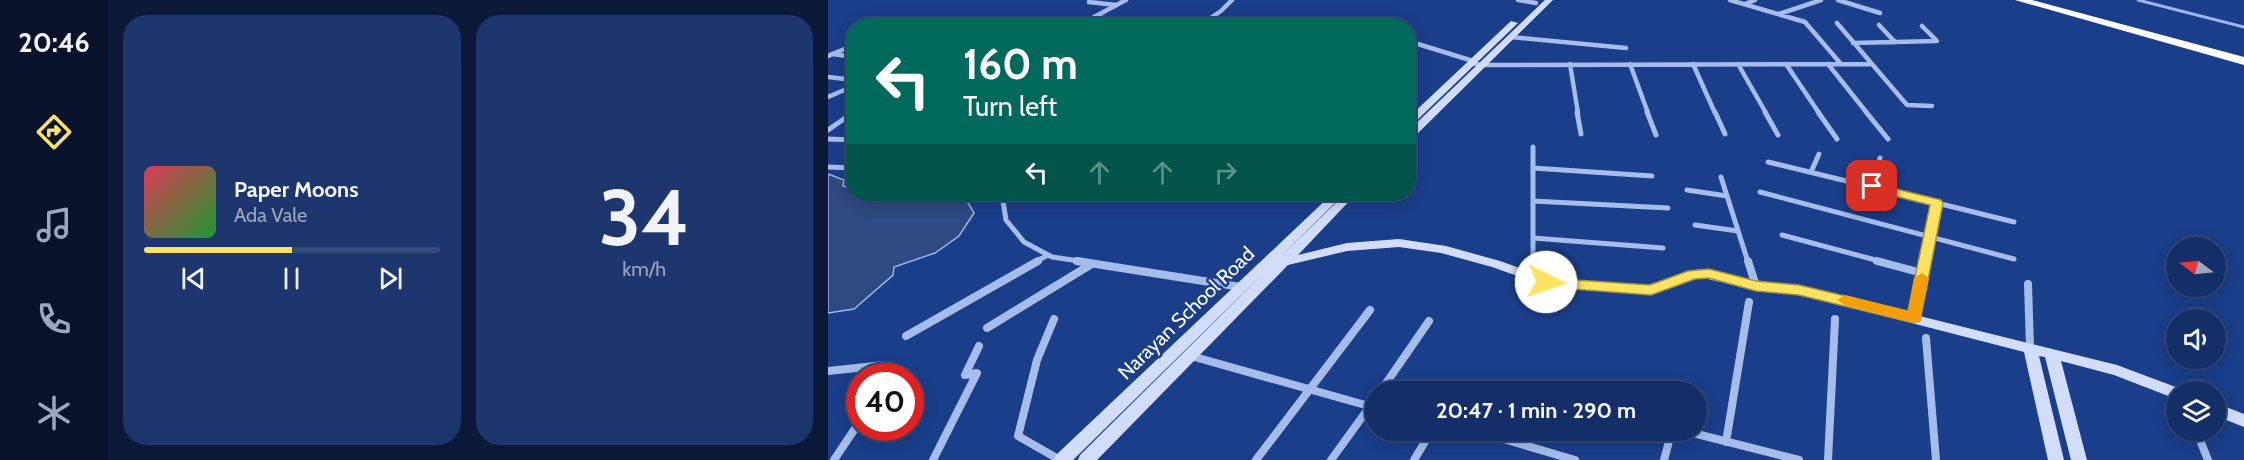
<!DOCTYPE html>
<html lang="en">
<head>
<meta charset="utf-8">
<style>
  body { margin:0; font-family:Cabin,sans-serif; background:#1d366e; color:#f1f3f6; height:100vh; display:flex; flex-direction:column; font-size:22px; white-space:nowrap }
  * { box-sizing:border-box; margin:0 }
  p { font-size:20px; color:#9da8c0 }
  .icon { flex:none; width:33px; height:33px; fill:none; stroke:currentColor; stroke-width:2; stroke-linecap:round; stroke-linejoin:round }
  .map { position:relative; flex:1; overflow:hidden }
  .drawer { display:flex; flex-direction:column; gap:15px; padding:15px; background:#0b1939; width:720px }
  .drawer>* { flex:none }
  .hud { position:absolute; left:18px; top:18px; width:570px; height:183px; border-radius:24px; box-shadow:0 3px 15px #0003,0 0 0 2px #334a7c; background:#00695c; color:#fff; overflow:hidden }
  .needle { width:39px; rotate:285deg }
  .buttons { position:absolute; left:1338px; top:237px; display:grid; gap:12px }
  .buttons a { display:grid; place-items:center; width:60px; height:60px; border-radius:50%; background:#142e68; box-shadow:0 3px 15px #0003,0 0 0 2px #334a7c; font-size:30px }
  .speed { position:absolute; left:18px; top:363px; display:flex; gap:12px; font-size:30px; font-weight:700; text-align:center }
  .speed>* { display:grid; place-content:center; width:78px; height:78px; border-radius:50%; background:#142e68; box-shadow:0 3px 15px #0003,0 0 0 2px #334a7c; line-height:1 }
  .speed .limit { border:9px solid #d22; background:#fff; color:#111 }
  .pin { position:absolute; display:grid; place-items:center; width:51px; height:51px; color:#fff; margin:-26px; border-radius:12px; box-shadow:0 3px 9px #0006 }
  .me { position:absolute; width:66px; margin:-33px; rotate:94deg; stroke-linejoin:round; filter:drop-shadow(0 0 4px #0008) }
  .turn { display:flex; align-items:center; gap:21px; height:126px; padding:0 18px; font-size:27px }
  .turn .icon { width:78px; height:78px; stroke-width:2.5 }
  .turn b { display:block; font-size:42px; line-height:51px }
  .lanes { display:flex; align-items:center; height:57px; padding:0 18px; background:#0003; justify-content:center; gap:30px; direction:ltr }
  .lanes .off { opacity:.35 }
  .drawer .tile { flex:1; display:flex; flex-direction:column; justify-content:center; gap:9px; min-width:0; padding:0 21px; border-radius:24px; background:#1d366e }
  .drawer .dial { align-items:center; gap:0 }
  .dial b { font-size:78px; line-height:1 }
  .song { display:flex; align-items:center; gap:18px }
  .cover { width:72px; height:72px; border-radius:9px; background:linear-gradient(135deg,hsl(350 70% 55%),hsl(130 70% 35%)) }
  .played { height:6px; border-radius:3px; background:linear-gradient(90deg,#fde363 50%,#334a7c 50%) }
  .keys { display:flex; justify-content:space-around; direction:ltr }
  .drawer .tiles { flex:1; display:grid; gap:15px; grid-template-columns:repeat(2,1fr) }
  .trip { position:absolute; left:537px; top:381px; width:342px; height:60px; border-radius:30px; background:#142e68; box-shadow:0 3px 15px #0003,0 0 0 2px #334a7c; font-weight:800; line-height:60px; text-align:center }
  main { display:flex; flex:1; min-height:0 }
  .dock { display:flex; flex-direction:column; width:108px; justify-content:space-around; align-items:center; background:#08122a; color:#9da8c0 }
  .dock .icon { width:42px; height:42px }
  .dock .current { color:#fde363 }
  .dock b { font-size:27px; color:#f1f3f6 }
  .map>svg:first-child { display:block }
  .water { fill:#2f4981; stroke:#99b6ee; stroke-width:1.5 }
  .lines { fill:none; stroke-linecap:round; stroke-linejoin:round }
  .stream { stroke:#99b6ee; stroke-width:3 }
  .street-far2 { stroke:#a6bdec; stroke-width:4.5 }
  .street-far1 { stroke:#a6bdec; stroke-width:5 }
  .street { stroke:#a6bdec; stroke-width:8 }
  .secondary { fill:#d2def9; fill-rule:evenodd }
  .highway { fill:#fff; fill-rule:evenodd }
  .route { fill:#fde363; stroke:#a49440; stroke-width:1.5 }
  .slow { fill:#f59e0b }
  .labels { text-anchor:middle; stroke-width:5; stroke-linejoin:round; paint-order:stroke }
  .street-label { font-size:20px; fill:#fff; stroke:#1b3e8a }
</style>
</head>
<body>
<main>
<nav class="dock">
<b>20:46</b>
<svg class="icon current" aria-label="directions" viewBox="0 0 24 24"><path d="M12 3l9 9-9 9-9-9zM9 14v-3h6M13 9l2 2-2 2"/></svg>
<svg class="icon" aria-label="music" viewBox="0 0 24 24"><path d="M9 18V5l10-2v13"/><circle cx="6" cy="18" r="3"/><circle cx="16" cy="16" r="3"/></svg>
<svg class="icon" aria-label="phone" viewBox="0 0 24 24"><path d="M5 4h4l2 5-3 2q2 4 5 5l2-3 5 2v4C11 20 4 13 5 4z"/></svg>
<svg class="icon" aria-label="climate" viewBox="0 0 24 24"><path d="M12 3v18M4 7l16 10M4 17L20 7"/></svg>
</nav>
<section class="drawer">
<div class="tiles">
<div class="tile">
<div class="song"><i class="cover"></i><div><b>Paper Moons</b><p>Ada Vale</p></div></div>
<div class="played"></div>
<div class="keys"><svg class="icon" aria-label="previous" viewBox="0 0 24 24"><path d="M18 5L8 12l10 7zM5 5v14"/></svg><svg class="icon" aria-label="pause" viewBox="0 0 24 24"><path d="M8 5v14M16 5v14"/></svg><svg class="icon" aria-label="next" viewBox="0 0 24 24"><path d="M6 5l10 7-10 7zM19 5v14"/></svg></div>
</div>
<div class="tile dial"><b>34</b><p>km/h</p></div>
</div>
</section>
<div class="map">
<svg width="1416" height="460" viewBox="0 0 1416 460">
  <rect width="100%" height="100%" fill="#1b3e8a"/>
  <!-- water -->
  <path class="water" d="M0,174L16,180L15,186L25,188L26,194H135L146,213L131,236L107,253L66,267L65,275L26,309L0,313Z"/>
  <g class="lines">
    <!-- stream -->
    <path class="stream" d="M1310,0L1416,27"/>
    <!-- street-far2 -->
    <path class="street-far2" d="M298,0L266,17L353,26
      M690,0L708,3
      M902,0L977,22L1013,64
      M1010,0L1052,13
      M261,2L288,5
      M917,4L927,0
      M951,14L993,0
      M1009,23L1079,105L1104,106
      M1051,25L1067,42
      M72,26L77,24L99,26
      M371,26L393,11L404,0
      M500,26H518
      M683,37L798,48
      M580,41L645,61
      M1025,43L1109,41L1094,26
      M5,54L26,57
      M0,56L26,45
      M642,63L654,65L1043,64
      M742,64L750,113
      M802,64L820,113
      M865,64L887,113
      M910,64L938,113
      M958,64L991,113
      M1000,64L1039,113
      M0,77L26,80
      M0,97L26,86"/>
    <!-- street-far1 -->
    <path class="street-far1" d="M749,112L753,134
      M819,112L828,135
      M887,112L897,134
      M937,112L950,135
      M990,112L1009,139
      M1038,112L1060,139
      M0,130L26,112
      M0,139L26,140
      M705,147V262
      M940,162L1109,203L1097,262
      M0,167L26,168
      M705,168L824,176
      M983,172L991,154
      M893,177L920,262
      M1044,186L1052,158
      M859,190L899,196
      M932,192L1186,259
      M167,194L175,201L178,220L196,242L224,257L258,262
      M705,201L840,208
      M1109,203L1186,222
      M867,225L910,231
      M954,235L1055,262
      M705,238L835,248
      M207,262L220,255"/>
    <!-- street -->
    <path class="street" d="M249,261L413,287
      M705,261V278
      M920,261L928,286
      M1049,261L1094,273
      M1200,284L1202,347
      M1086,318L1097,261
      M226,319L209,360L190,436L232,460
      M159,328L262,265
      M78,336L210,261
      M1098,338L1108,460
      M363,356L548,408
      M0,371L56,365L65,369L60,376
      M552,392L601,321
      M853,430L971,460
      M1368,430L1380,460
      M669,437L747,460
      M898,442L921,302
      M6,460L32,421
      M105,460L149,373L137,375L151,346
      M428,460L542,310
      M503,460L548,398
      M586,460L604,430
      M836,460L844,430
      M1000,460L1007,319"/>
    <!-- secondary -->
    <path class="secondary" d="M717,0H725L584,139L580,140V131Z
      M683,21L690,23L583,126L580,127V118Z
      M504,194H516L449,260L517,194H528L470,255L519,243L571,239L618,246L672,261L720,278L816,286L871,269L928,282L971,286L1289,365L1353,389L1355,392H1348V399L1286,375L1233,361L1259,460H1243L1217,357L1211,356L1236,460H1220L1196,352L971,294L928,290L871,277L817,294L718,286L664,267L613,253L571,247L519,251L460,265L269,460H250L252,455L446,263L245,460H226L228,455Z
      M1388,403L1416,414V427L1388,416Z"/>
    <!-- highway -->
    <path class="highway" d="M1187,0H1204L1416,57V65Z"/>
  </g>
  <!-- route -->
  <path class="route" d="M1044,183L1113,200L1115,203L1092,321L1086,323L971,295L928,291L881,278L867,279L823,295L718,287L711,282L718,278L822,285L860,271L881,269L928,281L971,285L1080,311L1102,205L1039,189L1038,186Z"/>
  <!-- slow -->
  <path class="slow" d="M1094,273L1101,278L1092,321L1086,323L1017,305L1009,300L1017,295L1080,311L1086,278Z"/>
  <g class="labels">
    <!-- street labels -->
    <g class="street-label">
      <text transform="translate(358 313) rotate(-44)" y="7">Narayan School Road</text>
    </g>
  </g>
</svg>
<div class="buttons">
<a><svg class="needle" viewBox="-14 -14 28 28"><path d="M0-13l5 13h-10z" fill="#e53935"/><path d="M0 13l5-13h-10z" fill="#9da8c0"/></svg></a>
<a><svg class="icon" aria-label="sound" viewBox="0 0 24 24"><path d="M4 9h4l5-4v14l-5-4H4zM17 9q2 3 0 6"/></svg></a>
<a><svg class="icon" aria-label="layers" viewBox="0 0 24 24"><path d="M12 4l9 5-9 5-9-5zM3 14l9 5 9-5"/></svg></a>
</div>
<div class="speed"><div class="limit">40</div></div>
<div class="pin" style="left:1044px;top:186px;background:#d93025"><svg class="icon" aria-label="arrive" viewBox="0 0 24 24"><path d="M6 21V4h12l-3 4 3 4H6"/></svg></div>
<svg class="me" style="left:718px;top:282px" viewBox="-20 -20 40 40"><circle r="19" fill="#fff"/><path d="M0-13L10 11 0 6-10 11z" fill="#fde363"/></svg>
<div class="trip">20:47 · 1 min · 290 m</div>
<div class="hud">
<div class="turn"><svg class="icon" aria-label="left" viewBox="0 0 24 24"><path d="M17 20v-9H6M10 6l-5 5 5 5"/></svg><div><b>160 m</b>Turn left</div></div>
<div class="lanes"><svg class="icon" aria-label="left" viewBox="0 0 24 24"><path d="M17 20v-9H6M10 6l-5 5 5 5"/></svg><svg class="icon off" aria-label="ahead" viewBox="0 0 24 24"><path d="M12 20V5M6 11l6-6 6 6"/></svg><svg class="icon off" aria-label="ahead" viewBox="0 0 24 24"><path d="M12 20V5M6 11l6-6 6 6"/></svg><svg class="icon off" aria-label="right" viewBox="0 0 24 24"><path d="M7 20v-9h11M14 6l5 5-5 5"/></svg></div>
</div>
</div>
</main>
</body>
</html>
